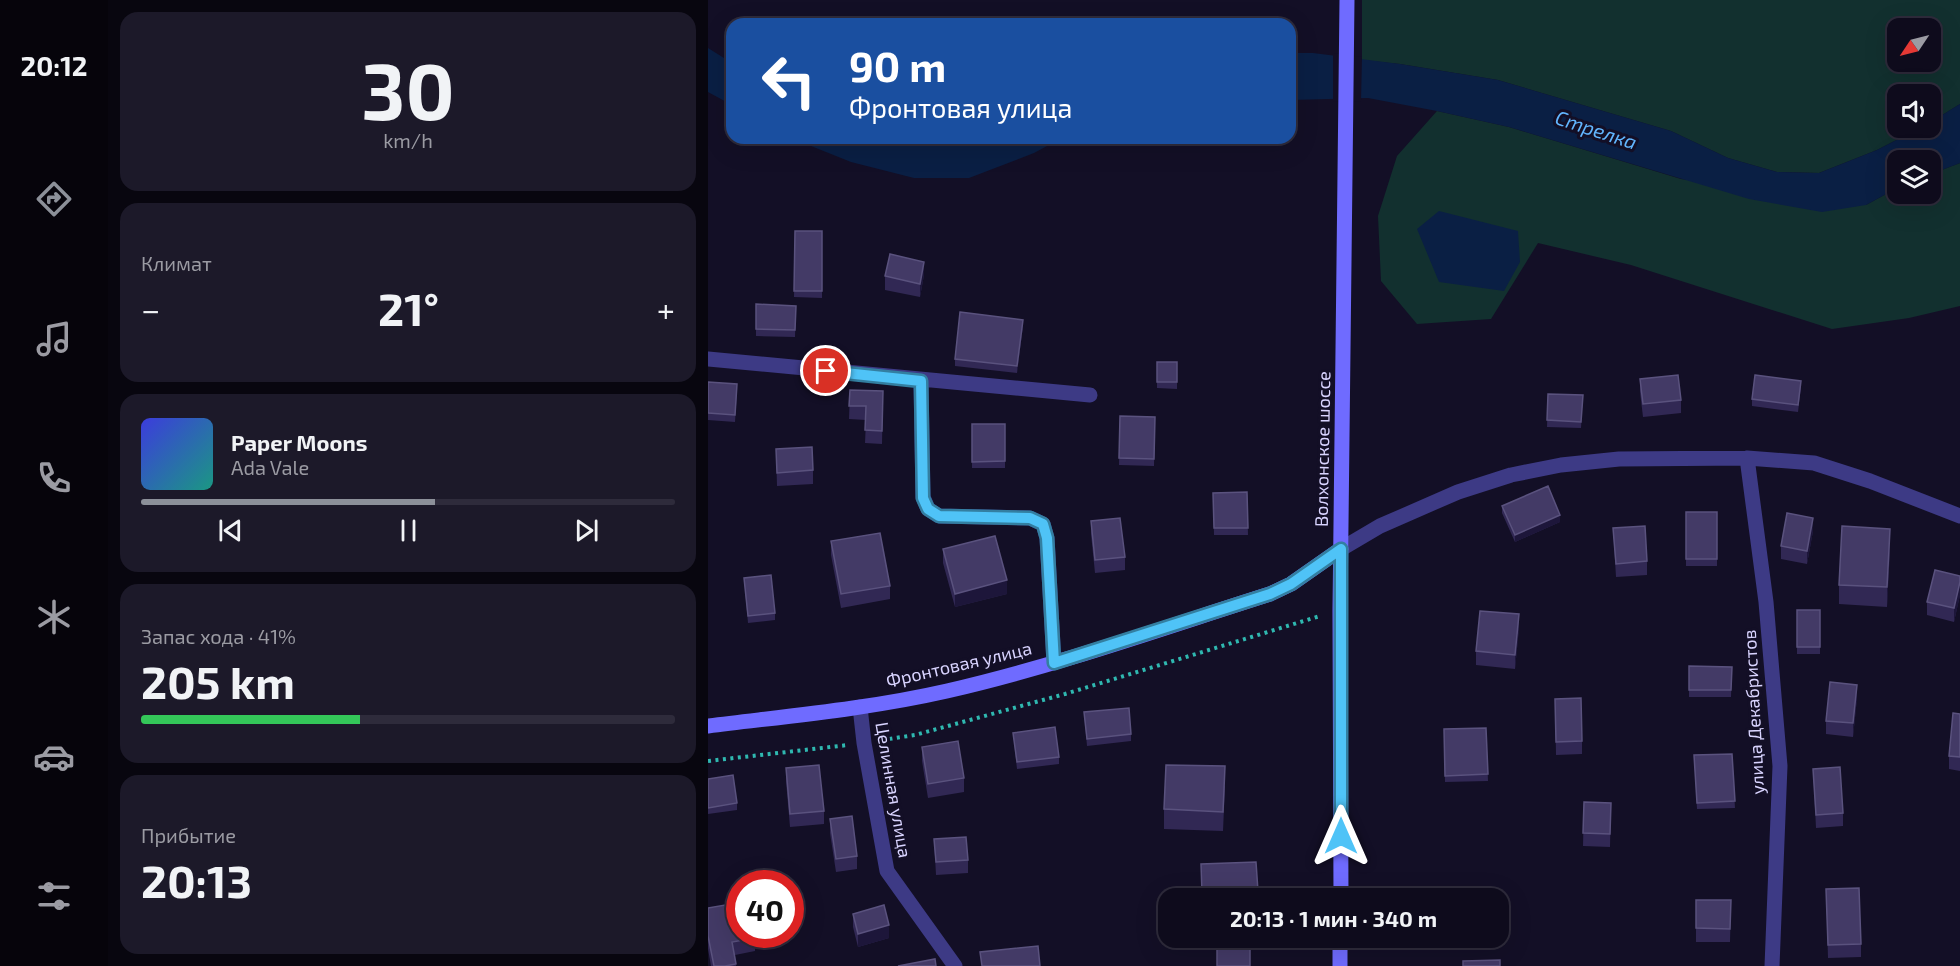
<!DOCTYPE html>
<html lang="ru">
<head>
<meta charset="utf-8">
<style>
  body { margin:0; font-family:"Exo 2",sans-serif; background:#1c1929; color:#f1f3f6; height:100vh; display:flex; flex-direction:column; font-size:22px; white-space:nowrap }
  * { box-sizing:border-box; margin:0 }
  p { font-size:20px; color:#9b9ba3 }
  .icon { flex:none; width:33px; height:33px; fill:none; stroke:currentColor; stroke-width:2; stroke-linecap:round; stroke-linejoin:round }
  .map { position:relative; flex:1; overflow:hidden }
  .panel { display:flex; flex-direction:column; gap:12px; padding:12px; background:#08060f; width:600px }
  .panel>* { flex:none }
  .top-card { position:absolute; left:18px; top:18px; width:570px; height:126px; border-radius:18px; box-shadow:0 6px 24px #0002,0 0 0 2px #2e2b3b; background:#1a4fa0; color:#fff; overflow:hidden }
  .needle { width:39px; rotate:235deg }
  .controls { position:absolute; left:1179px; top:18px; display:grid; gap:12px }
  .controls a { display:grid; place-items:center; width:54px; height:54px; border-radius:12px; background:#0e0b1c; box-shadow:0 6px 24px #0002,0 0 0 2px #2e2b3b; font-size:30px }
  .speed { position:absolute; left:18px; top:870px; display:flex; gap:12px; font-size:30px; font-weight:700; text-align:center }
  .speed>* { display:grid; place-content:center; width:78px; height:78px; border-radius:50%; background:#0e0b1c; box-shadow:0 6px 24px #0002,0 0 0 2px #2e2b3b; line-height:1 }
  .speed .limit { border:9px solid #d22; background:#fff; color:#111 }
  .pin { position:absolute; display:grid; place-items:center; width:51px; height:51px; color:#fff; margin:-26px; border:3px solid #fff; border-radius:50%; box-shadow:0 2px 6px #0007 }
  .me { position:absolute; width:66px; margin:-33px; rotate:0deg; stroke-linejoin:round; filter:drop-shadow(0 0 4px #0008) }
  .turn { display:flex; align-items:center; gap:21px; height:126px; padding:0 24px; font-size:27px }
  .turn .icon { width:78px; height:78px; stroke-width:2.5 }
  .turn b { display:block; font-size:42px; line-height:51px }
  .big { font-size:45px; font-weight:700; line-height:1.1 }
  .panel .widget { flex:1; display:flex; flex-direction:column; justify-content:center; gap:9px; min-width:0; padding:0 21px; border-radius:18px; background:#1c1929 }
  .panel .dial { align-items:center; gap:0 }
  .dial b { font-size:78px; line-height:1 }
  .song { display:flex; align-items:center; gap:18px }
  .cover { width:72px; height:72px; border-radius:9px; background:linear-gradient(135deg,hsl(240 70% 55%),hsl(170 70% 35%)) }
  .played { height:6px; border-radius:3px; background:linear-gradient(90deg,#8c9099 55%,#2e2b3b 55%) }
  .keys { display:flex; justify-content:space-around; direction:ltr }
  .heat { display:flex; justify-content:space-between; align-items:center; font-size:33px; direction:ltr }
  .charge { height:9px; border-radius:4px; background:linear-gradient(90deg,#34c759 41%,#2e2b3b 0) }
  .trip { position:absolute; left:450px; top:888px; width:351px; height:60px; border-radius:18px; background:#0e0b1c; box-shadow:0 6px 24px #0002,0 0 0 2px #2e2b3b; font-weight:700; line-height:60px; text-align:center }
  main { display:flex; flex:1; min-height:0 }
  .tab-bar { display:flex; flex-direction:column; width:108px; justify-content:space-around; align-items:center; background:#06040b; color:#9b9ba3 }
  .tab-bar .icon { width:42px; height:42px }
  .tab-bar .selected { color:#8c9099 }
  .tab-bar b { font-size:27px; color:#f1f3f6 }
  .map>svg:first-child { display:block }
  .green { fill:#12302f; fill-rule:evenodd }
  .water { fill:#0a1f44 }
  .pier { fill:#130f26 }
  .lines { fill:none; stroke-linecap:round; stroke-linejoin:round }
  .path { stroke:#2fb8b0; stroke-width:4; stroke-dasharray:3 4.5; stroke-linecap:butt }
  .street { stroke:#3d3a85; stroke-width:15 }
  .secondary { stroke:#6f6bff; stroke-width:15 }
  .wall { fill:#312854 }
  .shaded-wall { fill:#1d163a }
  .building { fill:#433a66; stroke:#5a527e; stroke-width:1.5 }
  .route-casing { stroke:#337fa1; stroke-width:15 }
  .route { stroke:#4fc3f7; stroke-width:10 }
  .labels { text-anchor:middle; stroke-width:6; stroke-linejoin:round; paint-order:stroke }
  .street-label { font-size:18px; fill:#d9d4ff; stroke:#130f26 }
  .water-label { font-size:20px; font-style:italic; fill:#62b6ff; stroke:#130f26 }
</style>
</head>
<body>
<main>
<nav class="tab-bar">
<b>20:12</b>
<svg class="icon selected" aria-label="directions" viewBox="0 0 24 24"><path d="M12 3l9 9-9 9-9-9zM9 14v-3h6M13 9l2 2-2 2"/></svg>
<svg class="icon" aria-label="music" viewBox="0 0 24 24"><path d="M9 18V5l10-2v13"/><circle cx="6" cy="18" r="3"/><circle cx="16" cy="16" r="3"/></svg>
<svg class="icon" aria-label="phone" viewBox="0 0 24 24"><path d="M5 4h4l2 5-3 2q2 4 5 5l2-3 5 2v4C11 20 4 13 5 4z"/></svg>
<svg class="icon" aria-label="climate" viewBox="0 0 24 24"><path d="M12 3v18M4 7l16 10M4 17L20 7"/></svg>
<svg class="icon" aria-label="car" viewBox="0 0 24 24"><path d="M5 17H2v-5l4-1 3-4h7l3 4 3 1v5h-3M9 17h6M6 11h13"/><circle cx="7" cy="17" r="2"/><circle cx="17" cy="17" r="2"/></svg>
<svg class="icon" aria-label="filters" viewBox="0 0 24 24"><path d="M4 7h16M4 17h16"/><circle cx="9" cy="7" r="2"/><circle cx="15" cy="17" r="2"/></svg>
</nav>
<section class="panel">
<div class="widget dial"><b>30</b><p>km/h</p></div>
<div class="widget"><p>Климат</p>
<div class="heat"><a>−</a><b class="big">21°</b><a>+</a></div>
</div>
<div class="widget">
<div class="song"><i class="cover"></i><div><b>Paper Moons</b><p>Ada Vale</p></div></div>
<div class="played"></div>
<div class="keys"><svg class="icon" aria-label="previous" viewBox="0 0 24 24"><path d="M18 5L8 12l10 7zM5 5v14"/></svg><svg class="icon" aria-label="pause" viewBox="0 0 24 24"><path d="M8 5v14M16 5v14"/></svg><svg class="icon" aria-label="next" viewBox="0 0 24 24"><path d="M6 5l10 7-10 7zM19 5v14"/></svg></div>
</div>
<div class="widget"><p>Запас хода · 41%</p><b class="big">205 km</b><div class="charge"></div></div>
<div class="widget"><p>Прибытие</p><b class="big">20:13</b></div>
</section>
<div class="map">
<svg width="1252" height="966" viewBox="0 0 1252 966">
  <rect width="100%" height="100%" fill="#130f26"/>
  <!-- green -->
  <path class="green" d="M654,0H1252V104L1223,122L1222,94H1190V128H1212L1169,150L1111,173L1069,172L1020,158L963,131L790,80L692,64L654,60ZM1190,28H1222V62H1190Z
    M729,111L801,127L973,179L1158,205L1189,188L1190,194H1222L1223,174L1252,163V306L1201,318L1124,329L923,265L830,243L783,319L709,324L673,281L670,216L689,156Z"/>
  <!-- water -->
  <path class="water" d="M0,48L24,63V105L0,92Z
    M582,53H605L692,64L790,80L963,131L1020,158L1069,172L1111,173L1169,150L1212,128H1222L1223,122L1252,104V163L1223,174L1222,160H1190L1189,188L1158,205L1114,212L1041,199L801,127L729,111L660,98L582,100Z
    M83,138H354L326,153L261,178H206L143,162Z
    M731,211L810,231L812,262L796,291L731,282L709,229Z"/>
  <!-- pier -->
  <path class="pier" d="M625,53L654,57L653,101L625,102Z"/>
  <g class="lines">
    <!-- path -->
    <path class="path" d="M174,740L207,735L357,694L612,616
      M0,761L140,745"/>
    <!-- street -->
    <path class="street" d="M0,359L382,395
      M213,381L215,497L220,509L231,516L322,518L335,524L339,538L346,663
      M1039,458L1058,602L1072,766L1064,966
      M633,549L672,526L750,492L803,475L853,465L911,459L1039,458L1106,463L1162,481L1252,516
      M152,707L156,743L179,871L247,966"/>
    <!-- secondary -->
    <path class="secondary" d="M0,726C80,716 160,709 239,691C348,666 455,628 562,594L583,584L633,549
      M633,898L632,611L639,0
      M632,966V938"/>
  </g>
  <!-- wall -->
  <path class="wall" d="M87,231H114V298L86,297Z
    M216,275L212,297L177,290V276Z
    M48,304L88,306L87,337L48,336Z
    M315,326L309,373L247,366V359Z
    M449,362H469V389L449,388Z
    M932,379L973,400V413L935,417L932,392Z
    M0,382L29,391L27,422L0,420Z
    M1093,387L1090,412L1044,406V399Z
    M142,390L175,391L174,444L157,443L158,420L141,419Z
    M840,394L875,395L873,428L839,427Z
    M412,416L447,417L446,466L411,465Z
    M264,424H297V468H264Z
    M68,449L105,470V484L69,486Z
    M539,492L540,535H506L505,493Z
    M794,506L852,522L807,542L794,513Z
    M978,512H1009V566H978Z
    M383,521L417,557V570L387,573L383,534Z
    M905,528L939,561V575L908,577Z
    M1105,531L1099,564L1073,559V546Z
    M123,541L182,586V599L133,608L123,555Z
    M235,549L299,594L247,607L235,563Z
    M1182,549L1179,607L1131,604V585Z
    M1252,576V595L1246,622L1219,615V602Z
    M36,578L67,613V620L40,623Z
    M1089,610H1112V654H1089Z
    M811,628L807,669L768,665V651Z
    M981,666L1024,667L1023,697H981Z
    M1149,698L1145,737L1118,734V721Z
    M847,699L874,741V754L848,755Z
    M376,712L423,734V741L379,746Z
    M1252,714V771L1241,769V756Z
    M778,728L780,781L737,782L736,729Z
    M305,733L351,757V764L309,769Z
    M214,747L256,778V792L220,798L214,761Z
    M1024,754L1027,808L989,809L986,755Z
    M78,768L116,811V824L82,827L78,781Z
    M1105,769L1135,813V826L1108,828Z
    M0,779L29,803V810L0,814Z
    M517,786L515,831L456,829V809Z
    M876,802L903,803L902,847L875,846Z
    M122,819L149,856V869L128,872L122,833Z
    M226,839L260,860V873L228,875Z
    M493,864L550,891V898H494Z
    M1118,889L1153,944V957L1120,958Z
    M988,900H1023L1022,942H988Z
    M0,908L19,915L47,938V951L27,955L28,966H3L0,949Z
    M145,914L181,938L150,947L145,927Z"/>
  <!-- shaded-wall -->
  <path class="shaded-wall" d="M216,262V275L212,297V284Z
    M315,320V326L309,373V366Z
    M852,515V522L807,542V535Z
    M1105,518V531L1099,564V551Z
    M1182,529V549L1179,607V587Z
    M299,580V594L247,607V594Z
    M1252,582V595L1246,622V608Z
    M811,614V628L807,669V655Z
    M1149,685V698L1145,737V723Z
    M181,925V938L150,947V934Z"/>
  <!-- building -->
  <path class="building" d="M87,231H114V291H86Z
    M182,254L216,262L212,284L177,276Z
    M48,304L88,306L87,330L48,329Z
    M252,312L315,320L309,366L247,359Z
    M449,362H469V382H449Z
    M970,375L973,400L935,404L932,379Z
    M1047,375L1093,381L1090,405L1044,399Z
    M0,382L29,384L27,415L0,413Z
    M142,390L175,391L174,431L157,430L158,406H141Z
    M840,394L875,395L873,422L839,420Z
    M412,416L447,417L446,459L411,458Z
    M264,424H297V461L264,462Z
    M104,447L105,470L69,473L68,449Z
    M840,486L852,515L807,535L794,506Z
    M539,492L540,528H506L505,493Z
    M978,512H1009V559H978Z
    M1079,513L1105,518L1099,551L1073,546Z
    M412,518L417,557L387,560L383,521Z
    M937,526L939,561L908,564L905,528Z
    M1134,526L1182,529L1179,587L1131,585Z
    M172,533L182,586L133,594L123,541Z
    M287,536L299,580L247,594L235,549Z
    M1227,570L1252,576V582L1246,608L1219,602Z
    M63,575L67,613L40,616L36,578Z
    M1089,610H1112V647H1089Z
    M772,611L811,614L807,655L768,651Z
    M981,666L1024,667L1023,690H981Z
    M1122,682L1149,685L1145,723L1118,721Z
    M873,698L874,741L848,742L847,699Z
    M421,708L423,734L379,739L376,712Z
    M1245,713L1252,714V757L1241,756Z
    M347,727L351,757L309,762L305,733Z
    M778,728L780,774L737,776L736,729Z
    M250,741L256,778L220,784L214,747Z
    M1024,754L1027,801L989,803L986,755Z
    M111,765L116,811L82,814L78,768Z
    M458,765L517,766L515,812L456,809Z
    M1132,767L1135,813L1108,815L1105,769Z
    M25,775L29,803L0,808V779Z
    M876,802L903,803L902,834L875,833Z
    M144,816L149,856L128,859L122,819Z
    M258,837L260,860L228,862L226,839Z
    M548,862L550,891L494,893L493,864Z
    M1151,888L1153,944L1120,945L1118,889Z
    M750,892H783V898H750Z
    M988,900H1023L1022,929L988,928Z
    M17,905L19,915L32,913V934H46L47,938L24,942L28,964L17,966H6L0,936V908Z
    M176,905L181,925L150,934L145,914Z
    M509,938H542V966H509Z
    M330,946L332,966H274L272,952Z
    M227,959L228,966H190Z
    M792,960V966H755V961Z"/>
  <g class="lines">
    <!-- route casing -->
    <g class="route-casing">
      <path id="route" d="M118,371L213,381L215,498L220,509L231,516L322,518L335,524L339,538L346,663L562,594L583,584L633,549V836"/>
    </g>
    <!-- route -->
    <use href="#route" class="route"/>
  </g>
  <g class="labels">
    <!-- street labels -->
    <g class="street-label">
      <text transform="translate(615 449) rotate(-89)" y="6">Волхонское шоссе</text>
      <text transform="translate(251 665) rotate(-13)" y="6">Фронтовая улица</text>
      <text transform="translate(1046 712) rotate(-93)" y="6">улица Декабристов</text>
      <text transform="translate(185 790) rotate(80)" y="6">Целинная улица</text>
    </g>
    <!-- water labels -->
    <g class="water-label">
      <text transform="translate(888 130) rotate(18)" y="7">Стрелка</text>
    </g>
  </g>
</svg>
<div class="controls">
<a><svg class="needle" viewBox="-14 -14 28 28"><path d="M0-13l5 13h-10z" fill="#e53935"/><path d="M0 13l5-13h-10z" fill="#9b9ba3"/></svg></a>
<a><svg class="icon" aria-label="sound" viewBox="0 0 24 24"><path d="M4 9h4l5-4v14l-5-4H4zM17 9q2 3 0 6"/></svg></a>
<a><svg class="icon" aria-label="layers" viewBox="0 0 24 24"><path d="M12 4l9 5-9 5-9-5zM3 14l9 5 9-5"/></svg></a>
</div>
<div class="speed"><div class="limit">40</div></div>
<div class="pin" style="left:118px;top:371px;background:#d93025"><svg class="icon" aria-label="arrive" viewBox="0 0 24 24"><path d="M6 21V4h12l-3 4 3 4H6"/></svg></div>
<svg class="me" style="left:633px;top:836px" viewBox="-20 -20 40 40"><path d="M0-17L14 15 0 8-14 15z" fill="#4fc3f7" stroke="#fff" stroke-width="4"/></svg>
<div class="trip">20:13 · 1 мин · 340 m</div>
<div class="top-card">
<div class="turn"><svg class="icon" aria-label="left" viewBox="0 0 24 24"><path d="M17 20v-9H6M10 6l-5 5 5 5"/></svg><div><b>90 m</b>Фронтовая улица</div></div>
</div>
</div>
</main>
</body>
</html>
